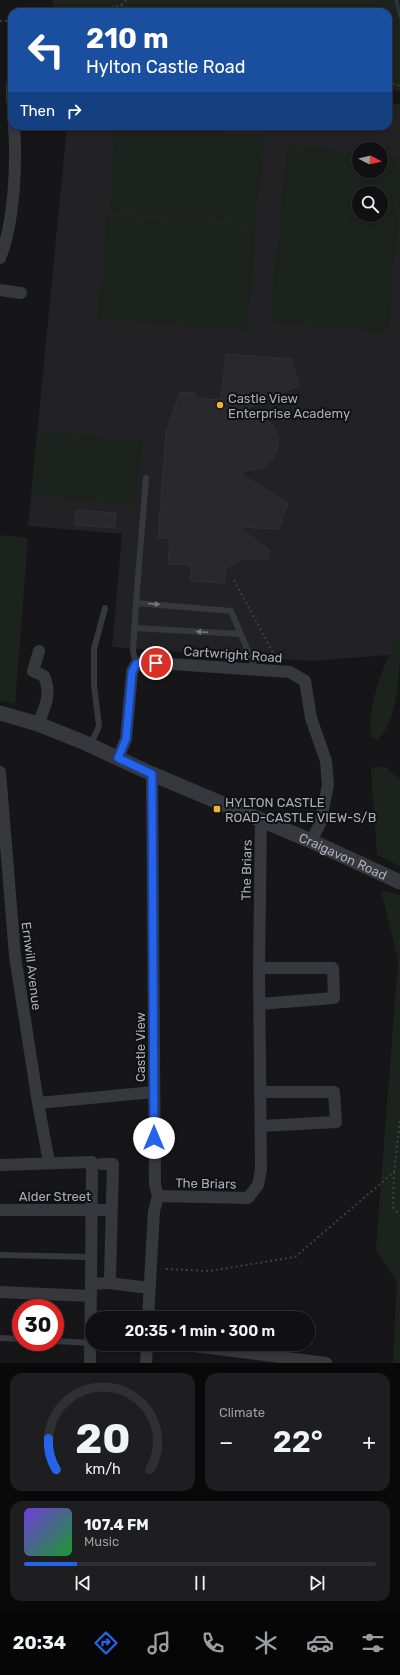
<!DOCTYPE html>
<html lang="en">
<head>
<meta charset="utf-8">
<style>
  body { margin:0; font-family:Rubik,sans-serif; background:#1e1e20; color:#f1f3f6; height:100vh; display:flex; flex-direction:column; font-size:15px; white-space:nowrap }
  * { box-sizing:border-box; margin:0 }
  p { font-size:13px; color:#9c9d9f }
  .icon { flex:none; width:22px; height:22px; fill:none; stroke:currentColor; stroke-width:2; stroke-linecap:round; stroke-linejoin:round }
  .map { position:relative; height:1363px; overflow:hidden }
  .side { display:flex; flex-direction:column; gap:10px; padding:10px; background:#09090a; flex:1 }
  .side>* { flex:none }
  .hud { position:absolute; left:8px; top:8px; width:384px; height:122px; border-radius:12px; box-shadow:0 2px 6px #0003,0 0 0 1px #303032; background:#1a4fa0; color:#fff; overflow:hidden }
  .needle { width:26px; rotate:97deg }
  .tools { position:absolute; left:352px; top:142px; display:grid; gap:8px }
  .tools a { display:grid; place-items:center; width:36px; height:36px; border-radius:50%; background:#101012; box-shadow:0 2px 6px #0003,0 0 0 1px #303032; font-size:20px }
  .speed { position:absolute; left:12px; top:1299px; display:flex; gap:8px; font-size:20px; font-weight:700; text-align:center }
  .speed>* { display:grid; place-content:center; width:52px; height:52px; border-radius:50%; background:#101012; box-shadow:0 2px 6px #0003,0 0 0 1px #303032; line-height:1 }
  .speed .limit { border:6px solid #d22; background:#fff; color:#111 }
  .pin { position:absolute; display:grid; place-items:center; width:34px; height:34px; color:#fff; margin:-17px; border:2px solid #fff; border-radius:50%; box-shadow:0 1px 4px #0007 }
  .me { position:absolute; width:44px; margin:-22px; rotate:0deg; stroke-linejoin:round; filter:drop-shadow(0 0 3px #0008) }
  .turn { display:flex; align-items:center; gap:14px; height:84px; padding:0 12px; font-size:18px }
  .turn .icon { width:52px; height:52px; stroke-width:2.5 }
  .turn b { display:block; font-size:28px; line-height:34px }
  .then { display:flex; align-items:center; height:38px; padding:0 12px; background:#0003; gap:8px; font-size:15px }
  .big { font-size:30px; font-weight:600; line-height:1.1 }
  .side .tile { flex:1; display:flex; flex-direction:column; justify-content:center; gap:6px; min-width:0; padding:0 14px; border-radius:12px; background:#1e1e20 }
  .side .dial { align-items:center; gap:0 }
  .dial svg { height:104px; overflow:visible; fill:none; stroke:#303032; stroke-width:7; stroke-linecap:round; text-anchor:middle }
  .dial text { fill:#f1f3f6; stroke:none }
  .song { display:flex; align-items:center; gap:12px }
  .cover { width:48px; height:48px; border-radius:6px; background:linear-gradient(135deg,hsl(260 70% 55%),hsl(130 70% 35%)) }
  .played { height:4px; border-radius:2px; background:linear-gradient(90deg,#2563eb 15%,#303032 15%) }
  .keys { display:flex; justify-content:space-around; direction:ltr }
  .heat { display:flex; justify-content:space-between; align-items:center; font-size:22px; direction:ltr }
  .side .tiles { flex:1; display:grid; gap:10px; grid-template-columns:1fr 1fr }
  .tile:last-child { grid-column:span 2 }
  .trip { position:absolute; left:85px; top:1311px; width:230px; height:40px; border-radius:20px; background:#101012; box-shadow:0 2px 6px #0003,0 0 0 1px #303032; font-weight:600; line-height:40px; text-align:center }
  .tabs { display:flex; height:64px; justify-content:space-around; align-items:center; background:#060607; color:#9c9d9f }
  .tabs .icon { width:28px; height:28px }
  .tabs .current { color:#2563eb }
  .tabs b { font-size:18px; color:#f1f3f6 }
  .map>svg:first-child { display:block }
  .built { fill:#222225; fill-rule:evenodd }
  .green { fill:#1c231d; fill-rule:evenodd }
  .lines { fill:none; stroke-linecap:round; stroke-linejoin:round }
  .stream { stroke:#2c353c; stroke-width:3.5 }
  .building { fill:#29292c; stroke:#303034 }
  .path { stroke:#3d3f44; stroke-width:2; stroke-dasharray:2 3; stroke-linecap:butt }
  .service { stroke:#37383d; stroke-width:6 }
  .minor { stroke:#37383d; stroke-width:12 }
  .tertiary { stroke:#37383d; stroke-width:15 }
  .oneway { fill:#757881 }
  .route-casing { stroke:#184099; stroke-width:10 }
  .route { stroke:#2563eb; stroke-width:7 }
  .poi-dot { fill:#f2b134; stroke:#111113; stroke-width:1.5 }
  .labels { text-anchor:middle; stroke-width:4; stroke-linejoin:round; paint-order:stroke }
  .poi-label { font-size:13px; fill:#a8adb8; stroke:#111113; text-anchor:start }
  .street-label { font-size:13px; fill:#a8adb8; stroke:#111113 }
</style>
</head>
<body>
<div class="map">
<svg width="400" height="1363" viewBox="0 0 400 1363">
  <rect width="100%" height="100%" fill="#161618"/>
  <!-- built -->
  <path class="built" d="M388,104H400V654L312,661L112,647L122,534L28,526L67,126H388ZM359,149H381V171H359ZM359,193H381V215H359Z"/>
  <!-- green -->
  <path class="green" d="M52,0H400V91H388V12H54Z
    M115,126H145L265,136L256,224L109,212Z
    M287,145L359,152V171H381V154L400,156V203L388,333L270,322ZM359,193H381V215H359Z
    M107,216L255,227L249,331L98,319Z
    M38,431L142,441L136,505L32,496Z
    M0,535L28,538L15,704L0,701Z
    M400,633C400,667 400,717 378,740L372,737C365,709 386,658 400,633Z
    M384,766L400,779V866L377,855L371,768Z
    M381,890L400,895V1363H393L397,1282L376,1249L398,960Z"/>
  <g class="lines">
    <!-- stream -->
    <path class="stream" d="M396,0L400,16"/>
  </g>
  <!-- building -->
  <path class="building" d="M226,354L292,359L299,385L247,409L273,425L278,437V448L273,458L264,467L239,473L288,503L279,529L238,527L270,550L268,559H242L226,568L224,583L191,581V565L168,564L170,538H158L166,433L180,392L195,393V398L221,400Z
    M76,510L116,513L115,528L75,525Z"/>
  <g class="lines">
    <!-- path -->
    <path class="path" d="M121,5L135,12
      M97,12L121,5L126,0
      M0,21H12
      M388,82L400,86
      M234,580L277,660
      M394,1172L393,1207L400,1215
      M166,1269L209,1271L295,1257L394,1172L400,1120"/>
    <!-- service -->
    <path class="service" d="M136,603L146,478
      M134,628L241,634
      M136,664L133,651L136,603L231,611L256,670
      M90,746L99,726L94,685V649L105,608
      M0,1255L91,1257
      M0,1338L21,1339
      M55,1341L90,1343"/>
    <!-- minor -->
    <path class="minor" d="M12,85V101
      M0,258C14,224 17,163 14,126
      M0,290L21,293
      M38,724C45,707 52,694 44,676L33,671L39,651
      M118,758L126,739L132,672L136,664L142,662L290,672L305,681L311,718L326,761L328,785L320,824L311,841
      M0,772L15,956L38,1103L49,1162
      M259,968H333L334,998L260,1004
      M260,1092H334L336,1122L261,1126
      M38,1103L154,1092
      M101,1164H113L110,1279
      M0,1165L92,1162L91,1284
      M158,1196L248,1198L258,1185L261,1169L259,968L261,821
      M0,1210H111
      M0,1292L91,1296
      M148,1318L154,1211L158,1196L155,1185L152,774
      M178,1344L326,1363
      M90,1363L91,1284L109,1283L149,1288
      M146,1363L147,1344"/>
    <!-- tertiary -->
    <path class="tertiary" id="s1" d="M0,713L38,724L83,742L152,774L311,841L400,882"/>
  </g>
  <!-- one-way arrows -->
  <defs><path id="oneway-solid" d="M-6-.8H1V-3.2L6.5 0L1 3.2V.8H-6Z"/></defs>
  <g class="oneway">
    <use href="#oneway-solid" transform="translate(154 604) rotate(5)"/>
    <use href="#oneway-solid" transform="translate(202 632) rotate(-176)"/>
  </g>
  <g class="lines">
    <!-- route casing -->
    <g class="route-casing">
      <path id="route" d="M154,1138L152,774L118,758L126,739L132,672L136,664L142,662L156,663"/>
    </g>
    <!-- route -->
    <use href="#route" class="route"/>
  </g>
  <!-- markers -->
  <g class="poi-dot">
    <circle cx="220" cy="405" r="4"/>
    <rect x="213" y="805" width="8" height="8" rx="2"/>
  </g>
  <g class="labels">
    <!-- poi labels -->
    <g class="poi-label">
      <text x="228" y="403">Castle View<tspan x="228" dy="15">Enterprise Academy</tspan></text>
      <text x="225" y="807">HYLTON CASTLE<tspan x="225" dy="15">ROAD-CASTLE VIEW-S/B</tspan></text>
    </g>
    <!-- street labels -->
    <g class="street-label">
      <text transform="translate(233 654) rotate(4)" y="5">Cartwright Road</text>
      <text dy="5" stroke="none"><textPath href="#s1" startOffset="372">Craigavon Road</textPath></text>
      <text transform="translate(246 870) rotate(-89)" y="5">The Briars</text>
      <text transform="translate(32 966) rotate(83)" y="5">Ernwill Avenue</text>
      <text transform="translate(140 1047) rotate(-90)" y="5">Castle View</text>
      <text transform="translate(206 1183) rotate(1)" y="5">The Briars</text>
      <text x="55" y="1201">Alder Street</text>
    </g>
  </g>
</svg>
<div class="tools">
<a><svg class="needle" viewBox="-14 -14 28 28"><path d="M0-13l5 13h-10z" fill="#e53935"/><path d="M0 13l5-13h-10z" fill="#9c9d9f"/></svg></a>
<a><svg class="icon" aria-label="search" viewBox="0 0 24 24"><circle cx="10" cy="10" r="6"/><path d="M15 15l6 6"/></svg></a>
</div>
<div class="speed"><div class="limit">30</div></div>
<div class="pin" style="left:156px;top:663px;background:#d93025"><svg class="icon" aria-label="arrive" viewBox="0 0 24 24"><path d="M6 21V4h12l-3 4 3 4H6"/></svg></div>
<svg class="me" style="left:154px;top:1138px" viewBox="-20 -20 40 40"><circle r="19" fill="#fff"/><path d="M0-13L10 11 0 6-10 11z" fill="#2563eb"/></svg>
<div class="trip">20:35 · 1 min · 300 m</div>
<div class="hud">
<div class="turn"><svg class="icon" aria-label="left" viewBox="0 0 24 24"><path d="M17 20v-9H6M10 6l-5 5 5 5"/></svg><div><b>210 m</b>Hylton Castle Road</div></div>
<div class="then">Then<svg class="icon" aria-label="right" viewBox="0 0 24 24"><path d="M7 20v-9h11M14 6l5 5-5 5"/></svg></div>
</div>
</div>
<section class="side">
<div class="tiles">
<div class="tile dial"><svg viewBox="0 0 100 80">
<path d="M14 69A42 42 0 1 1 86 69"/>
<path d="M14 69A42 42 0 0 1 8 45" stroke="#2563eb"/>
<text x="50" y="56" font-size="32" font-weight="700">20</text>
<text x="50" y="72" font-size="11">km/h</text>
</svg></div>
<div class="tile"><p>Climate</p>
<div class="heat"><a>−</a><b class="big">22°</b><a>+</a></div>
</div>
<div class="tile">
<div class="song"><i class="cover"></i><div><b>107.4 FM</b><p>Music</p></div></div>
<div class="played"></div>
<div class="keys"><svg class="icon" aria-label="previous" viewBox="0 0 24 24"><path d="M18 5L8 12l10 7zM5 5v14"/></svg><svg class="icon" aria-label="pause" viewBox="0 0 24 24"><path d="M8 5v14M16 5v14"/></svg><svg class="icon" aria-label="next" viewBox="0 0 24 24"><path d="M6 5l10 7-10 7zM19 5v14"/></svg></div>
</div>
</div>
</section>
<nav class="tabs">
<b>20:34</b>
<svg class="icon current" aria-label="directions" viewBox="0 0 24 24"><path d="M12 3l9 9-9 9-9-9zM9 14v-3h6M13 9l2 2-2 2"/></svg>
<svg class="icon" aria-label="music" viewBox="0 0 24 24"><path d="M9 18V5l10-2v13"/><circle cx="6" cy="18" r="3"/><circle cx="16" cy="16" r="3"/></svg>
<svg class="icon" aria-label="phone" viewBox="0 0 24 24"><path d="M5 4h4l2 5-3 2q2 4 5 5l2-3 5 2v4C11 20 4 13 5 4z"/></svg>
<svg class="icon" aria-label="climate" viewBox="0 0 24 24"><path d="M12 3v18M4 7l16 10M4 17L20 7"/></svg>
<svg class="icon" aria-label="car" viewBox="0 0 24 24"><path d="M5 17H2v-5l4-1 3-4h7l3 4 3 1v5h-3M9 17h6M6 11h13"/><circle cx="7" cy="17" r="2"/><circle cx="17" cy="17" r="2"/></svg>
<svg class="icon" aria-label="filters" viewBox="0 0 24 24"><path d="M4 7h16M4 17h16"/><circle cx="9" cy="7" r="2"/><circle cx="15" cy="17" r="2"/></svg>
</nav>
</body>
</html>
